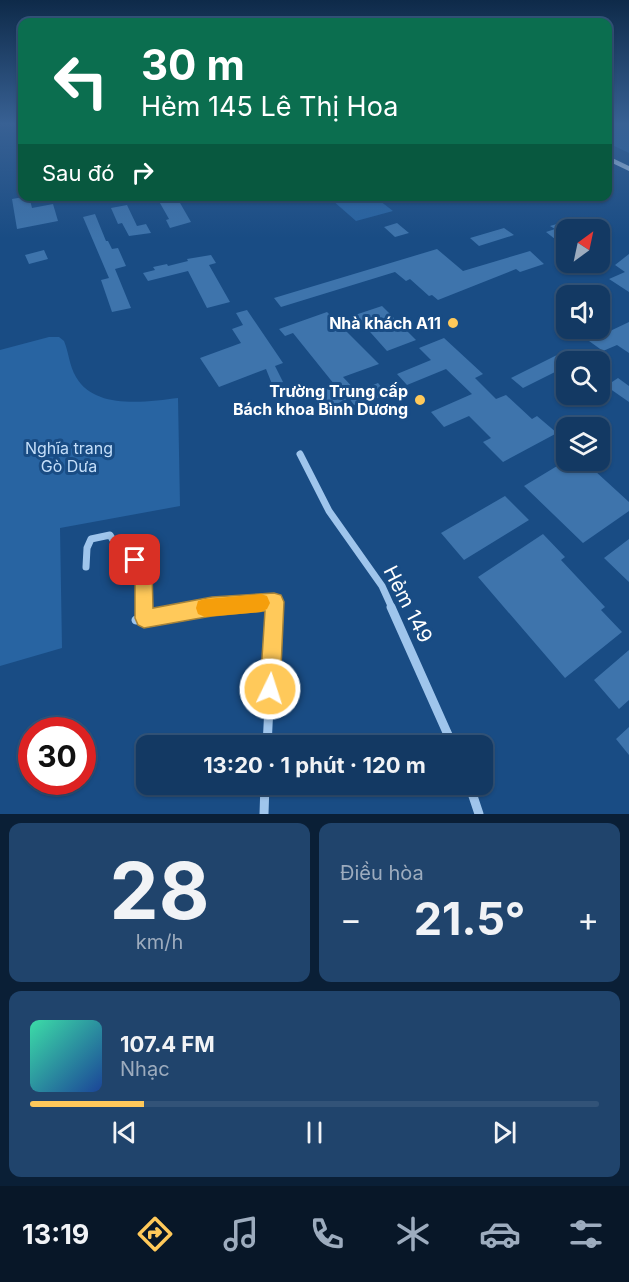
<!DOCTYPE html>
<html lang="vi">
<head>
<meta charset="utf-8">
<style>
  body { margin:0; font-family:Inter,sans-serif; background:#20446c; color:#f1f3f6; height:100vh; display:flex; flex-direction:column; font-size:22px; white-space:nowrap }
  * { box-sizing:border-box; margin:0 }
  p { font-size:20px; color:#9dacbe }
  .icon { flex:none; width:33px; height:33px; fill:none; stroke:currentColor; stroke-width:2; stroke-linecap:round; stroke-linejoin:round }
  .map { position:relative; height:814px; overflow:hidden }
  .sheet { display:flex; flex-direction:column; gap:9px; padding:9px; background:#0a1f36; flex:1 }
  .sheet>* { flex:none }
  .hud { position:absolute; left:18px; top:18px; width:594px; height:183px; border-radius:12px; box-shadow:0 2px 4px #0004,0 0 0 2px #325378; background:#0b6e4f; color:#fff; overflow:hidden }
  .needle { width:39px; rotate:33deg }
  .buttons { position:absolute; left:556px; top:219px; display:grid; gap:12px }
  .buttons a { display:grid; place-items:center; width:54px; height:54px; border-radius:12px; background:#133963; box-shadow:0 2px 4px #0004,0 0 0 2px #325378; font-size:30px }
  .speed { position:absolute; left:18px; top:717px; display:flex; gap:12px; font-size:30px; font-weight:700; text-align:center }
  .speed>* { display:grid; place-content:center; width:78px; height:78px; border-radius:50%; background:#133963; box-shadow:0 2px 4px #0004,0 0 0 2px #325378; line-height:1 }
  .speed .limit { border:9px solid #d22; background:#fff; color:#111 }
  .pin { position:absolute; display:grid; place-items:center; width:51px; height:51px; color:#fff; margin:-26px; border-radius:12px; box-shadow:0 3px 9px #0006 }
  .me { position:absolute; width:66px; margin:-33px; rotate:4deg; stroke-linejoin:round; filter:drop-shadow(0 0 4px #0008) }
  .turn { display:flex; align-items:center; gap:21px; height:126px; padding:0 24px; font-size:27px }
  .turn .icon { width:78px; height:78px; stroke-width:2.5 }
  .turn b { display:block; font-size:42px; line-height:51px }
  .then { display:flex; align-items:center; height:57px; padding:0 24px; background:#0003; gap:12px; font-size:22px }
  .big { font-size:45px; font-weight:700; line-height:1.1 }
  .sheet .widget { flex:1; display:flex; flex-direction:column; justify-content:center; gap:9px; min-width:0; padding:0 21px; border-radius:12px; background:#20446c }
  .sheet .dial { align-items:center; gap:0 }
  .dial b { font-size:78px; line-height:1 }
  .song { display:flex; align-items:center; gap:18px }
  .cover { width:72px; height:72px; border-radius:9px; background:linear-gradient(135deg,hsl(160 70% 55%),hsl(220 70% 35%)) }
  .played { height:6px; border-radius:3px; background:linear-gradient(90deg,#ffc95a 20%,#325378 20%) }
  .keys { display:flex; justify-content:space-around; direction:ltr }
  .heat { display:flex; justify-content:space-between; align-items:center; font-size:33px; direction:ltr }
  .sheet .tiles { flex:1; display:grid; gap:9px; grid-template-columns:1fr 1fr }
  .widget:last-child { grid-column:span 2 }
  .trip { position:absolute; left:136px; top:735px; width:357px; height:60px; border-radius:12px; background:#133963; box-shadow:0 2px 4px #0004,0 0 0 2px #325378; font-weight:700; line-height:60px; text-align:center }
  .menu { display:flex; height:96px; justify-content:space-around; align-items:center; background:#081728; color:#9dacbe }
  .menu .icon { width:42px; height:42px }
  .menu .active { color:#ffc95a }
  .menu b { font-size:27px; color:#f1f3f6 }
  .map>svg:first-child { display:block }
  .green { fill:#2864a2 }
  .building { fill:#3e74ac }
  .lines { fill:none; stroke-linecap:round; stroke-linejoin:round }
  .street-far1 { stroke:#9fc5ec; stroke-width:7 }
  .street { stroke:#9fc5ec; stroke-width:9 }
  .secondary { fill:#cbe1f9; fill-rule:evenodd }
  .route { fill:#ffc95a; stroke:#a6833a; stroke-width:1.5 }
  .slow { fill:#f59e0b }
  .poi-dot { fill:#ffc95a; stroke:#194c84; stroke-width:2 }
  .labels { text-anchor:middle; stroke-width:6; stroke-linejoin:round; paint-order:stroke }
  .poi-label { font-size:16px; font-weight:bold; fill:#fff; stroke:#194c84; text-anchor:end }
  .park-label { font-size:16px; fill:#c4def9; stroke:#194c84 }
  .near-street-label { font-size:20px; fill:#fff; stroke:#194c84 }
</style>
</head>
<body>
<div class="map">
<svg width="629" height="814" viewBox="0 0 629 814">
  <rect width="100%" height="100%" fill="#194c84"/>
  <!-- green -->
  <path class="green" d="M608,124H629V153L608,143Z
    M345,196L375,197L393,211L356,221L332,200Z
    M49,337H59L64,341C69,353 69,365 76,377C95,410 146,402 178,398L180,506L60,528L62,648L0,666V350Z"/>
  <!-- building -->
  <path class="building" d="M29,196L32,208L53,204L58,221L17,229L12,199Z
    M156,196H176L191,222L170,228L166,220L169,219Z
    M127,205L137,226L146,224L151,233L129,236L122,223L118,224L111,208Z
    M95,214L106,241H108L112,249L118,248L126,266L115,269L131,308L112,312L101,280L109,278L83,217Z
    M567,221V237L555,239L546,232L555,229L550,226Z
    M397,223L409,233L395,237L384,227Z
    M504,228L514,235L479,246L470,238Z
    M437,249L463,271L530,251L544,264L520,272L516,269L438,300L432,295L429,296L410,279L406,281L395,272L281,307L274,298Z
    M44,250L48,259L29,264L25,255Z
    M629,254V292L609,279L625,272L615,265Z
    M211,255L216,263L209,265L230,302L207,308L188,271L148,281L143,273L155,270L153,267L167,264L168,266L188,261L187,259Z
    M382,306L416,340L387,351L355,315Z
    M247,310L283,363L275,366L283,382L272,384L266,369L219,387L200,358L241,343L232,329L243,325L236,313Z
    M327,312L379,364L343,377L357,392L378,383L387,394L377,398L375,395L354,405L349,398L332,406L319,391L334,384L293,333L285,336L279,329Z
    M629,322V353L617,345L603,351L589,341Z
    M444,338L483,374L475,378L496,399L506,395L532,419L537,416L557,433L503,462L483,442L491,438L469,416L444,427L431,412L472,394L446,369L407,385L397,374L431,360L419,348Z
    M567,350L581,362H567V366L523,388L511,378Z
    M618,378L629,386V402L606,386Z
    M567,460H583L629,502V511L583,543L524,486Z
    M505,496L529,520L464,560L441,533Z
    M543,534L565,557L561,560L605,607L601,610L622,632L565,678L478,577Z
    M629,539V582L604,558Z
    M629,650V700L619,709L594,680Z
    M629,727V755L616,739Z"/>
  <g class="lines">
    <!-- street-far1 -->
    <path class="street-far1" d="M300,454L329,511L382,586L392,608
      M86,567L87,548L91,539L110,535L120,552L143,566L144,608
      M200,608L274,602V608"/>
    <!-- street -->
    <path class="street" d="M144,607V618
      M391,607L453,746
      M136,620L208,607
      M267,746L274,607
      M469,784L479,814
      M264,814L265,784"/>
    <!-- secondary -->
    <path class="secondary" d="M608,156L629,166V171L608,161Z"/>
  </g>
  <!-- sky -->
  <linearGradient id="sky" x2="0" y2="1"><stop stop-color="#0e2a49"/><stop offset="0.52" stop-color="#386194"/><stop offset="1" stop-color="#386194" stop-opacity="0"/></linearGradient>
  <rect width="629" height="238" fill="url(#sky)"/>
  <!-- route -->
  <path class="route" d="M135,552L146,557L152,571L153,608L212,597L274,593L281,595L284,602L280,689L277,696L270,699L263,696L260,689L265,611L212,616L144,628L138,625L135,618V571L127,560L129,554Z"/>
  <!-- slow -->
  <path class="slow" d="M261,594L267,596L270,603L267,609L261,612L205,617L198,614L196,608L198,601L205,599Z"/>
  <!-- markers -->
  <g class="poi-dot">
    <circle cx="453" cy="323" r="6"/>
    <circle cx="420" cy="400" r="6"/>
  </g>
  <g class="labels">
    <!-- poi labels -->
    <g class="poi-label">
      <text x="441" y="329">Nhà khách A11</text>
      <text x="408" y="397">Trường Trung cấp<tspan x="408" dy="18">Bách khoa Bình Dương</tspan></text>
    </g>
    <!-- park labels -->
    <g class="park-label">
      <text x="69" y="454">Nghĩa trang<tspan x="69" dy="18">Gò Dưa</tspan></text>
    </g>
    <!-- near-street labels -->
    <g class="near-street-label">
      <text transform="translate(408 604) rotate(63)" y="7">Hẻm 149</text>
    </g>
  </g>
</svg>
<div class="buttons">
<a><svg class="needle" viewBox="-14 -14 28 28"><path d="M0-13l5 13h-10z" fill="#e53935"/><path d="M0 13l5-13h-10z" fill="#9dacbe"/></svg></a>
<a><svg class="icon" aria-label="sound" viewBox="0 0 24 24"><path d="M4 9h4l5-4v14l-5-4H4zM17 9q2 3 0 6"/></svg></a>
<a><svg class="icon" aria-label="search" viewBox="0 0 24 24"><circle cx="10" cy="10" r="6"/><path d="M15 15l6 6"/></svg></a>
<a><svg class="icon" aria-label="layers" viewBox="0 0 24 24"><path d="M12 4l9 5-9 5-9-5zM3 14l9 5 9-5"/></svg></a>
</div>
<div class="speed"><div class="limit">30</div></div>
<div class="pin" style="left:135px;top:560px;background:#d93025"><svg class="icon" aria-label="arrive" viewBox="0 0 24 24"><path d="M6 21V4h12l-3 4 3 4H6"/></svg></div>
<svg class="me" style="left:270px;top:689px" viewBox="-20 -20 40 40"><circle r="17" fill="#ffc95a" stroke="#fff" stroke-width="3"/><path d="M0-11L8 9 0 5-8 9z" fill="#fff"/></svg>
<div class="trip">13:20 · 1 phút · 120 m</div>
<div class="hud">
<div class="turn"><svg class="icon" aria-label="left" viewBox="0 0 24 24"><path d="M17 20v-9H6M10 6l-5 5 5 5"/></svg><div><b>30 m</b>Hẻm 145 Lê Thị Hoa</div></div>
<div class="then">Sau đó<svg class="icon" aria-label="right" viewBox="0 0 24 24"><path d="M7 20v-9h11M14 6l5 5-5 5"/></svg></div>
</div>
</div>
<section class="sheet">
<div class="tiles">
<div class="widget dial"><b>28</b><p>km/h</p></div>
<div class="widget"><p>Điều hòa</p>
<div class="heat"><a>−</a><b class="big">21.5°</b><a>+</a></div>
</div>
<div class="widget">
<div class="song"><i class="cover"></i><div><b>107.4 FM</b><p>Nhạc</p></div></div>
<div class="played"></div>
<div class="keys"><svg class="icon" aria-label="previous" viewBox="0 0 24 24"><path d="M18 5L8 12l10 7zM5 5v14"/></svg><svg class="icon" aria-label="pause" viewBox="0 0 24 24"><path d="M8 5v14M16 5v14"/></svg><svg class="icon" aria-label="next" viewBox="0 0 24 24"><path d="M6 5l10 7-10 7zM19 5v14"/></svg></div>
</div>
</div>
</section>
<nav class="menu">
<b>13:19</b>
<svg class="icon active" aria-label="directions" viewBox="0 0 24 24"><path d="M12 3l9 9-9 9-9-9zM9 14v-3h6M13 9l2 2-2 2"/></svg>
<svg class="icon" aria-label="music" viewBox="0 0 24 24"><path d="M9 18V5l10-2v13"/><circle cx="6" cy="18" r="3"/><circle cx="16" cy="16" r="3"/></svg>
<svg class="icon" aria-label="phone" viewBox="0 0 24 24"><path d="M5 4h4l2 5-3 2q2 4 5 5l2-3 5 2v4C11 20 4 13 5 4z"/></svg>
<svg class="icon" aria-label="climate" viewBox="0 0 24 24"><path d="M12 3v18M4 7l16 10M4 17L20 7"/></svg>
<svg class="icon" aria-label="car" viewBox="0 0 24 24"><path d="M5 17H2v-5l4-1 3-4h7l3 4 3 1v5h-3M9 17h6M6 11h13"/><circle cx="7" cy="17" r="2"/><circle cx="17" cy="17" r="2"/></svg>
<svg class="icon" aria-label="filters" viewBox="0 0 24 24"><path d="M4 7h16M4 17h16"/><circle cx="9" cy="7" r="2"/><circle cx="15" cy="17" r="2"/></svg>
</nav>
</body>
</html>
